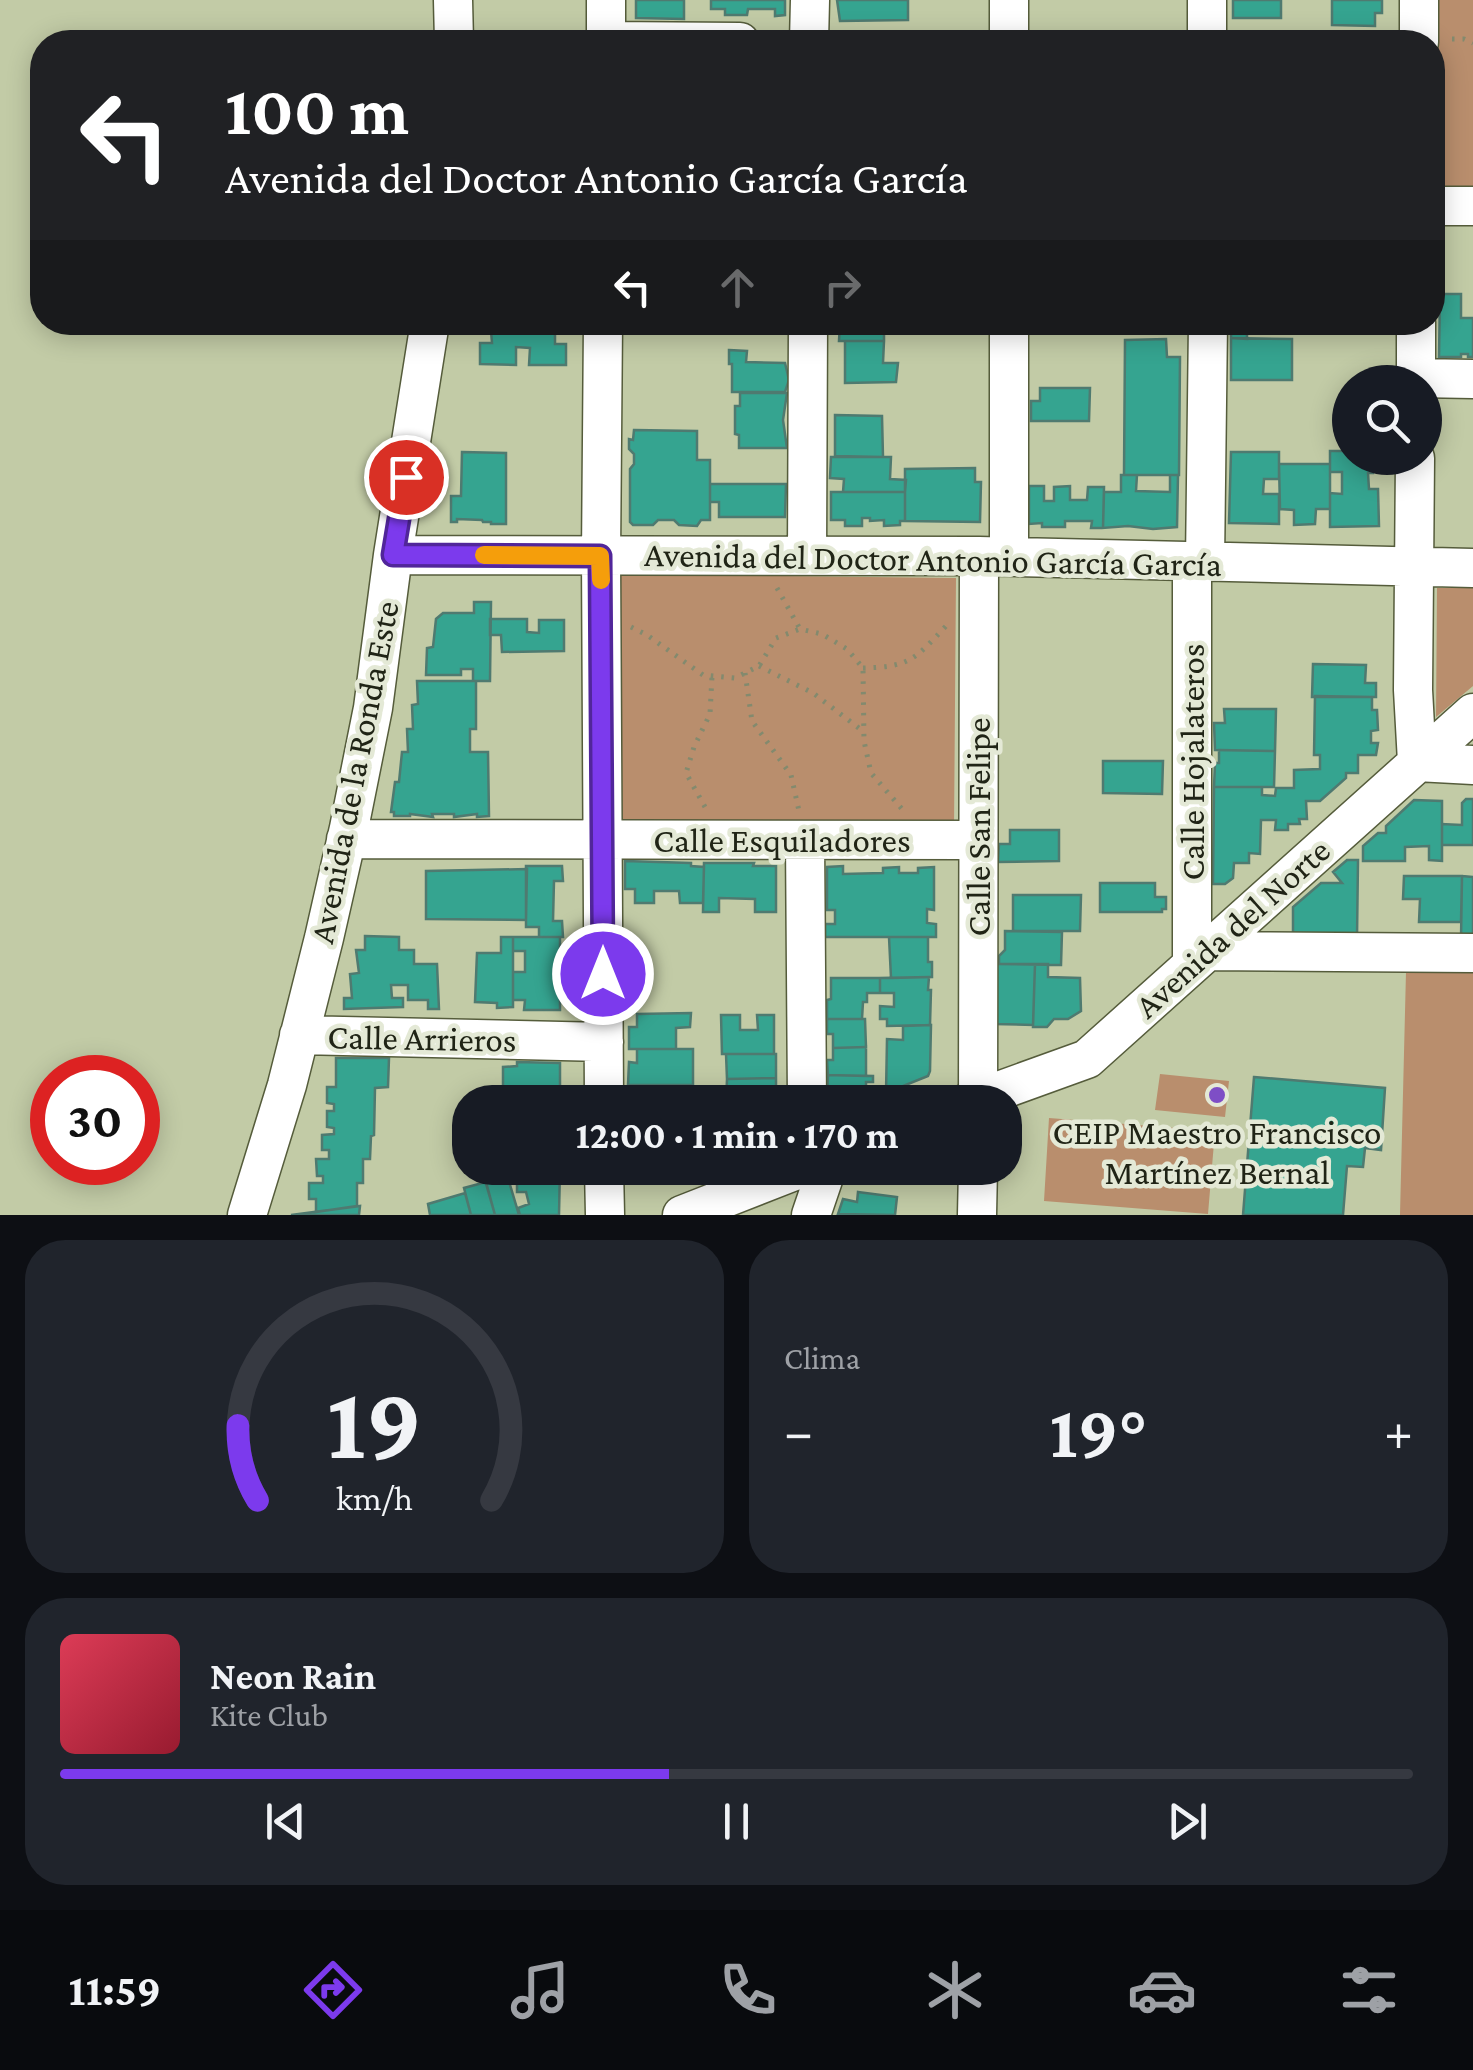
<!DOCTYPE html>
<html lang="es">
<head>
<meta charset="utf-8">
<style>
  body { margin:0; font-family:"Crimson Pro",serif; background:#20242c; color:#f1f3f6; height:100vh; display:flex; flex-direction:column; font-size:38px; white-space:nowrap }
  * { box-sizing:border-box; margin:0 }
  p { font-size:32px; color:#9ea1a6 }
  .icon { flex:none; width:55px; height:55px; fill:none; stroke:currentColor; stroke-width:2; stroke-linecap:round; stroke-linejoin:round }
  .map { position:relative; height:1215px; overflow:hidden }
  .details { display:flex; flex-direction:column; gap:25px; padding:25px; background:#0d0f14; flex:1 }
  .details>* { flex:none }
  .guide { position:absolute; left:30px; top:30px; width:1415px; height:305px; border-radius:40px; box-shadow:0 5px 25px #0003; background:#202124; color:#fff; overflow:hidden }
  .tools { position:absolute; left:1332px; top:365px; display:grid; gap:20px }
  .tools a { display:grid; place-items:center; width:110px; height:110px; border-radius:50%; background:#171b24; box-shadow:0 5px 25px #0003; font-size:50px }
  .speed { position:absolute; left:30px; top:1055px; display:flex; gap:20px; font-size:50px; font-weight:700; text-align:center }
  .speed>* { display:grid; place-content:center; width:130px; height:130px; border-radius:50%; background:#171b24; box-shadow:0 5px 25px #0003; line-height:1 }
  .speed .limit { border:15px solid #d22; background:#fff; color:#111 }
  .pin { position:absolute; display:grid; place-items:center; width:85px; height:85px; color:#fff; margin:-42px; border:5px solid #fff; border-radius:50%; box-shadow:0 2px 10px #0007 }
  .me { position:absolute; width:110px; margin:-55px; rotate:0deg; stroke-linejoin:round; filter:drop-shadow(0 0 8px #0008) }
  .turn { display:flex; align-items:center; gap:35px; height:210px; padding:0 30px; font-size:45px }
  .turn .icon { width:130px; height:130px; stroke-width:2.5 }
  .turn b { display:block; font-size:70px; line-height:85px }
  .lanes { display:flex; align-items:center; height:95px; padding:0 30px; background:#0003; justify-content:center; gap:50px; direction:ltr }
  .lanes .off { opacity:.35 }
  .big { font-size:75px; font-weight:700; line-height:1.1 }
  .details .tile { flex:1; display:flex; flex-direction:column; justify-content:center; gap:15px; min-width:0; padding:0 35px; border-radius:40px; background:#20242c }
  .details .dial { align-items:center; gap:0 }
  .dial svg { height:260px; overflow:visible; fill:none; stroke:#363941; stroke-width:7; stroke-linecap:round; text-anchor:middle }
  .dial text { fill:#f1f3f6; stroke:none }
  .song { display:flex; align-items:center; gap:30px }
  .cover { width:120px; height:120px; border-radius:15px; background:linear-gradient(135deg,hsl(350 70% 55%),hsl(350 70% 35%)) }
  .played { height:10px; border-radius:5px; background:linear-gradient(90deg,#7c3aed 45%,#363941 45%) }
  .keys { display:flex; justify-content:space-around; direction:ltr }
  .heat { display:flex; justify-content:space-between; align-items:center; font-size:55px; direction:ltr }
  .details .tiles { flex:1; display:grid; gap:25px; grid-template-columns:1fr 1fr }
  .tile:last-child { grid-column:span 2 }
  .trip { position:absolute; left:452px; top:1085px; width:570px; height:100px; border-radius:40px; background:#171b24; box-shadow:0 5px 25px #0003; font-weight:700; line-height:100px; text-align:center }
  .tabs { display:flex; height:160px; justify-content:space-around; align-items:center; background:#090b0e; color:#9ea1a6 }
  .tabs .icon { width:70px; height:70px }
  .tabs .current { color:#7c3aed }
  .tabs b { font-size:45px; color:#f1f3f6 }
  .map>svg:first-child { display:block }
  .green { fill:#b98e6d }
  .building { fill:#35a490; stroke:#4f7a70; stroke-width:2.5 }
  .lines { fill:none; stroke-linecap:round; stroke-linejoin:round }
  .minor-casing { stroke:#555c3b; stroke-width:41 }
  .path { stroke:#838a6e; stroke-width:5; stroke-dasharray:2.5 8; stroke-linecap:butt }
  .minor { stroke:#fff; stroke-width:38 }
  .route-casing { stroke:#51269a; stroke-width:25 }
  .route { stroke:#7c3aed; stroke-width:18 }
  .slow { stroke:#f59e0b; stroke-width:18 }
  .poi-dot { fill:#7e4ec6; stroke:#e4e9d6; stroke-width:4 }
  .labels { text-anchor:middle; stroke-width:9; stroke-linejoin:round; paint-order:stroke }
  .street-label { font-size:35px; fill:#202416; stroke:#e4e9d6 }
  .poi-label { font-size:35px; fill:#202416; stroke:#e4e9d6 }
</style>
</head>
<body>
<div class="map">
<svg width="1473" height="1215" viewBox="0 0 1473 1215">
  <rect width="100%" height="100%" fill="#c2cba6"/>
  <!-- green -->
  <path class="green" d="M1438,0H1473V192H1438Z
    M611,574L956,578L954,829L609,826Z
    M1437,588H1473V686L1436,717Z
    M1406,972L1473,973V1215H1400Z
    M1160,1074L1229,1081L1225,1117L1155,1110Z
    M1049,1118L1215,1131L1208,1214L1044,1201Z"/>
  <!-- building -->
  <path class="building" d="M636,0H684V19L636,18Z
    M711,0H785V15L775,16V9H748L747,15H725V9H711Z
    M837,0H908V20L840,21Z
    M1233,0H1281V18H1233Z
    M1332,0H1382V13H1375V26L1332,25Z
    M507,34L570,35V42H507Z
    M1440,294H1461V318H1473V357H1468V354H1461V357H1439Z
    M485,322H566V332H555V344H566V365H529L530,348L516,347V365L480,364V343H492L491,331L485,330Z
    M840,322H884V341H839Z
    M930,322H982L983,331H929Z
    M1231,322H1266V327L1247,328V339L1231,338Z
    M1231,338L1292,339V380H1231Z
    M1166,339L1167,357H1180L1179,475H1124L1125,340Z
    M845,341H884L883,363H898L896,382L845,383Z
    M729,350L747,351L746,362L785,363L789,380L785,392H732V364H729Z
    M1040,388H1090L1089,421H1031V401H1040Z
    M740,393H787L783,420L787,448H739V435L735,434V406H740Z
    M835,415L882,416L883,457L835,456Z
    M634,430L697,431V460H710V520H701L697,526L679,525L674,520H658L653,525H633L630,522V469L634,464V454L629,449V439L633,440Z
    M1330,451H1350V458H1374L1373,473H1368L1369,489H1378L1379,526L1330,527V493L1342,494V472H1330Z
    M462,452L506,453V524H491V522H483L482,520L457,519V522H451V496H461Z
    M1231,452H1279V479H1264L1263,494H1279V524L1229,523Z
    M831,457H891L890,479L906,480L905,492H843L844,479L830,478Z
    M1279,464H1330V509H1316L1315,524L1294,525V510L1280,509Z
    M975,468V482H981L980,522L905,521V469Z
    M1121,475H1137L1136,491L1170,492V475H1178L1177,527L1153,529L1128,526L1103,528L1104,492H1121Z
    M710,484H786L785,517H719V502H710Z
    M1029,486H1044V501H1054V487L1070,486V500H1087L1088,487H1104L1103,528H1091L1092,521H1065V527H1042V523L1029,524Z
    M831,492H905V521H900V525L884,526V520L870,521V518H862V526H845V520H831Z
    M474,602H491L490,681H473V669H461V675H426L427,648L433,647L436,619L443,613H474Z
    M490,619H527V632L539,633V620H564V651L502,652L501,635H490Z
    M1313,664L1366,665L1365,683H1376V697H1312Z
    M417,681H476V729H470V752H488L489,816L477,817V814L454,817V814H432L433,817L410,814V816H394V812H391L395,782H399L402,752H408L407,729H413L412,705L418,704Z
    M1315,696L1372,697V710H1377L1378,730L1371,731V743H1378L1376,755H1358V773H1346V778L1320,801H1306L1307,819H1299L1300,824H1288V830H1275L1276,820H1261L1260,854L1249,853V863H1234L1233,878L1225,884H1213L1214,787H1262V795L1275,796L1276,788H1294V770L1320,769V755H1314Z
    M1224,709H1276L1275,751L1215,750L1214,723H1225Z
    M1219,750L1275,751L1274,787H1214L1215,763H1219Z
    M1103,761H1163L1162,794L1103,793Z
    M1466,799H1473V845H1442V824L1462,825V803Z
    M1414,800L1442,801V861L1429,860V846L1405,847V861H1363V846L1378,833H1386V826Z
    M1010,830H1059V861L998,862L999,844H1010Z
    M1347,860H1358L1357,939H1293V907L1321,883H1342L1333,872Z
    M625,861L691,863V866L704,867L703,903H680L679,891H654V903H635V889H625Z
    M704,863H754L753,866H776V912H755V899L719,898V912H703Z
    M526,866H562L563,881H554L553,921H562L563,937H539V927H526Z
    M843,866V874L883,873V868L899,867V873H918V868L934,867V910L927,909V923L936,924V937H825V924H835V910H827V867Z
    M527,869L526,920L426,919V871Z
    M1404,876H1462L1461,922H1419L1420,899H1403Z
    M1462,876L1473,877V939H1461Z
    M1100,883H1155V897H1166V909H1162V912H1100Z
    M1013,895H1081L1080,931H1013Z
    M1005,931L1062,932L1061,965L999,964V956L1005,950Z
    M365,936L399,937V950H414V964H437L439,1009H428V1000H408V985H391L392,998H403V1007L344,1009V998H352L350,974L359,973L356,950H365Z
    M501,937H513V1007L497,1008V1003L475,1002L477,953H501Z
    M513,937H560V1010H524L525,1000H513V972H525V951H513Z
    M889,937H928V962H932V977L891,978Z
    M995,964H1035L1033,1025L994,1024Z
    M1035,964H1048V977L1080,978L1081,1011L1068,1019H1054L1047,1027H1033Z
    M929,977L928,990H931L930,1025L887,1026V1019H880V1006L894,1007V993H880V978Z
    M831,978H880V993H867V1002H863L862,1019H827V1000L831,999Z
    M691,1013L690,1027L676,1028V1049H629V1027H637V1014Z
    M721,1015H740V1030H758L757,1015H774V1054H722Z
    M827,1019H865L866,1047L833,1048V1034H827Z
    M931,1025L930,1071L928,1076L886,1093L887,1039L903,1040V1026Z
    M866,1047V1076L828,1075L827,1060H833V1048Z
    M637,1049H693V1085H628L629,1062L637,1063Z
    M726,1054H776V1078L727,1079Z
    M336,1058H389L388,1087L375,1088L374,1135L371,1136L370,1159H363V1183H357V1206L316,1212V1199H309V1183H323V1176H317L316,1159H329V1150H322V1135L334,1134V1128L327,1127V1111H334V1104L327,1103V1087H336Z
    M517,1062L560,1063V1102H503V1067L517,1066Z
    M828,1075L873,1076V1082H866V1101L827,1102Z
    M1254,1077L1385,1088L1381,1150L1365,1148L1363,1167L1347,1166L1343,1215H1243Z
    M776,1078V1101L726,1102L727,1079Z
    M501,1168H505L519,1215H495L483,1173Z
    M517,1168H560L559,1215H520L518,1208L529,1204L526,1192H517Z
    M486,1182L495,1215H471L464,1188Z
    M858,1192L897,1197L895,1215L838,1214L843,1199L857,1202Z
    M465,1193L471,1215H430L428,1204Z
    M360,1206L359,1215H291Z"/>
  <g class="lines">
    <!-- minor casing -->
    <g class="minor-casing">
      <path id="minor" d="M453,0L454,42
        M606,41L740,42
        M606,42V0
        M809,42L810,0
        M1009,42V0
        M1207,42V0
        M1419,42V0
        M1432,206H1473
        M603,322L601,556L604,1102
        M1416,378L1473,379
        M1416,382V322
        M1415,458L1413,690L1417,762L1473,765
        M393,555L979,556L1473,568
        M807,556L808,322
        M1009,556V322
        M1192,561V963
        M1205,562L1208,322
        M346,839L978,840
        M805,840L807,1102
        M1206,951L1473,953
        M299,1035L604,1042
        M968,1102L1087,1059L1473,713
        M978,1102L979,556
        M604,1168L605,1215
        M247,1215L287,1085L324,938L349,828L373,708L393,555L430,322
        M682,1215L802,1168
        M811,1215L827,1168
        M977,1215L978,1168"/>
    </g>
    <!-- path -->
    <path class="path" d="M1452,39H1464L1473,43
      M777,588L800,629
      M631,627L647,635L703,675L735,678L759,666L776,638L800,629L822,634L847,649L863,668L864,741L871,773L902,809
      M759,666L813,693L864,732
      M863,668C910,667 915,659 946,626
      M745,673L752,721L791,775L799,811
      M705,807L686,773L694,747L710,714L712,676"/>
    <!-- minor -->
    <use href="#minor" class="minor"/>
  </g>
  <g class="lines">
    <!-- route casing -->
    <g class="route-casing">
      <path id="route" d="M406,477L393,555L600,556L603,974"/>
    </g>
    <!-- route -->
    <use href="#route" class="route"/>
    <!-- slow -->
    <path class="slow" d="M484,555L600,556L601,580"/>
  </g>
  <!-- markers -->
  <circle class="poi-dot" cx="1217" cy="1095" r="10"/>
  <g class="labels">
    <!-- street labels -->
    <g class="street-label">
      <text transform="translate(933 559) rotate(1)" y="12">Avenida del Doctor Antonio García García</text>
      <text transform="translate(1192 762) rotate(-90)" y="12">Calle Hojalateros</text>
      <text transform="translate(354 772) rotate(-79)" y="12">Avenida de la Ronda Este</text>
      <text transform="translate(978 827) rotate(-90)" y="12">Calle San Felipe</text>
      <text x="782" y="852">Calle Esquiladores</text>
      <text transform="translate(1232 928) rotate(-42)" y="12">Avenida del Norte</text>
      <text transform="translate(422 1038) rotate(1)" y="12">Calle Arrieros</text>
    </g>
    <!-- poi labels -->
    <g class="poi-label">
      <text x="1217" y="1144">CEIP Maestro Francisco<tspan x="1217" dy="40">Martínez Bernal</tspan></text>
    </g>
  </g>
</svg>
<div class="tools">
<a><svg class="icon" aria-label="search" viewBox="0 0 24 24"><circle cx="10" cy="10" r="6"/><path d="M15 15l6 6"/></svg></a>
</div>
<div class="speed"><div class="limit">30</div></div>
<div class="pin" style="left:406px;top:477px;background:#d93025"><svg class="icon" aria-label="arrive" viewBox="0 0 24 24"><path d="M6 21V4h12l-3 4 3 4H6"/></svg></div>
<svg class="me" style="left:603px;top:974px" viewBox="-20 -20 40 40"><circle r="17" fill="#7c3aed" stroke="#fff" stroke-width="3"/><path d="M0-11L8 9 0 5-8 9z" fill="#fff"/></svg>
<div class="trip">12:00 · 1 min · 170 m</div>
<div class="guide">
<div class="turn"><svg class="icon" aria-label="left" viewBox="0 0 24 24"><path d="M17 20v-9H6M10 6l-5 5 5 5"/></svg><div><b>100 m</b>Avenida del Doctor Antonio García García</div></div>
<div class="lanes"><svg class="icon" aria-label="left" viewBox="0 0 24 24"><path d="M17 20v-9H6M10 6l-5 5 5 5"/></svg><svg class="icon off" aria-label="ahead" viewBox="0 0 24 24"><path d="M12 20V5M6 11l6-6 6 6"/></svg><svg class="icon off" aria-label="right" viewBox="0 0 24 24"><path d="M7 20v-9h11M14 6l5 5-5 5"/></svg></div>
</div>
</div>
<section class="details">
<div class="tiles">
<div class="tile dial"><svg viewBox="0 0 100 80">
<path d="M14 69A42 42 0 1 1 86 69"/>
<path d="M14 69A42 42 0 0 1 8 46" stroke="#7c3aed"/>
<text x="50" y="56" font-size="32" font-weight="700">19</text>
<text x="50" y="72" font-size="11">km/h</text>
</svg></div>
<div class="tile"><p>Clima</p>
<div class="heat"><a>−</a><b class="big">19°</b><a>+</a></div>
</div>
<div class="tile">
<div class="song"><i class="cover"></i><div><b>Neon Rain</b><p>Kite Club</p></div></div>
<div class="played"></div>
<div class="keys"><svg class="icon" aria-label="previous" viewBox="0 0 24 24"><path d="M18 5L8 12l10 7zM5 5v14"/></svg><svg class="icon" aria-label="pause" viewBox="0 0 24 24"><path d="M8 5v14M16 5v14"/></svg><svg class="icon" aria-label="next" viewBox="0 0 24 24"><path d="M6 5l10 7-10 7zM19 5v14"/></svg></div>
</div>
</div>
</section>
<nav class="tabs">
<b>11:59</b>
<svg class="icon current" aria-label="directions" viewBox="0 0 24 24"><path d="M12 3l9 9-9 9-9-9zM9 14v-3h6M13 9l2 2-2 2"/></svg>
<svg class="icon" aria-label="music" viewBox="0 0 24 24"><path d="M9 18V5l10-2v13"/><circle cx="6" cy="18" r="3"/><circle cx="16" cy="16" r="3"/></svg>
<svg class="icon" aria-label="phone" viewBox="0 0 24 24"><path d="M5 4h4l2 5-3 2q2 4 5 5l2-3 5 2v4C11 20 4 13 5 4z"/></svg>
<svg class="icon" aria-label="climate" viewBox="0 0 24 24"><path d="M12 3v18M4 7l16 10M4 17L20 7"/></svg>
<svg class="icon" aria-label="car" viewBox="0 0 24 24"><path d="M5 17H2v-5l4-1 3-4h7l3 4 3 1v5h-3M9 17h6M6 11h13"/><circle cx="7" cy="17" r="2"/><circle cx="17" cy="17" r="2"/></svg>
<svg class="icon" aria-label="filters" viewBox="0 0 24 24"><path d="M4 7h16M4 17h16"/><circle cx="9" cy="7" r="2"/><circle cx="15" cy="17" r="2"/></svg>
</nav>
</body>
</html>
